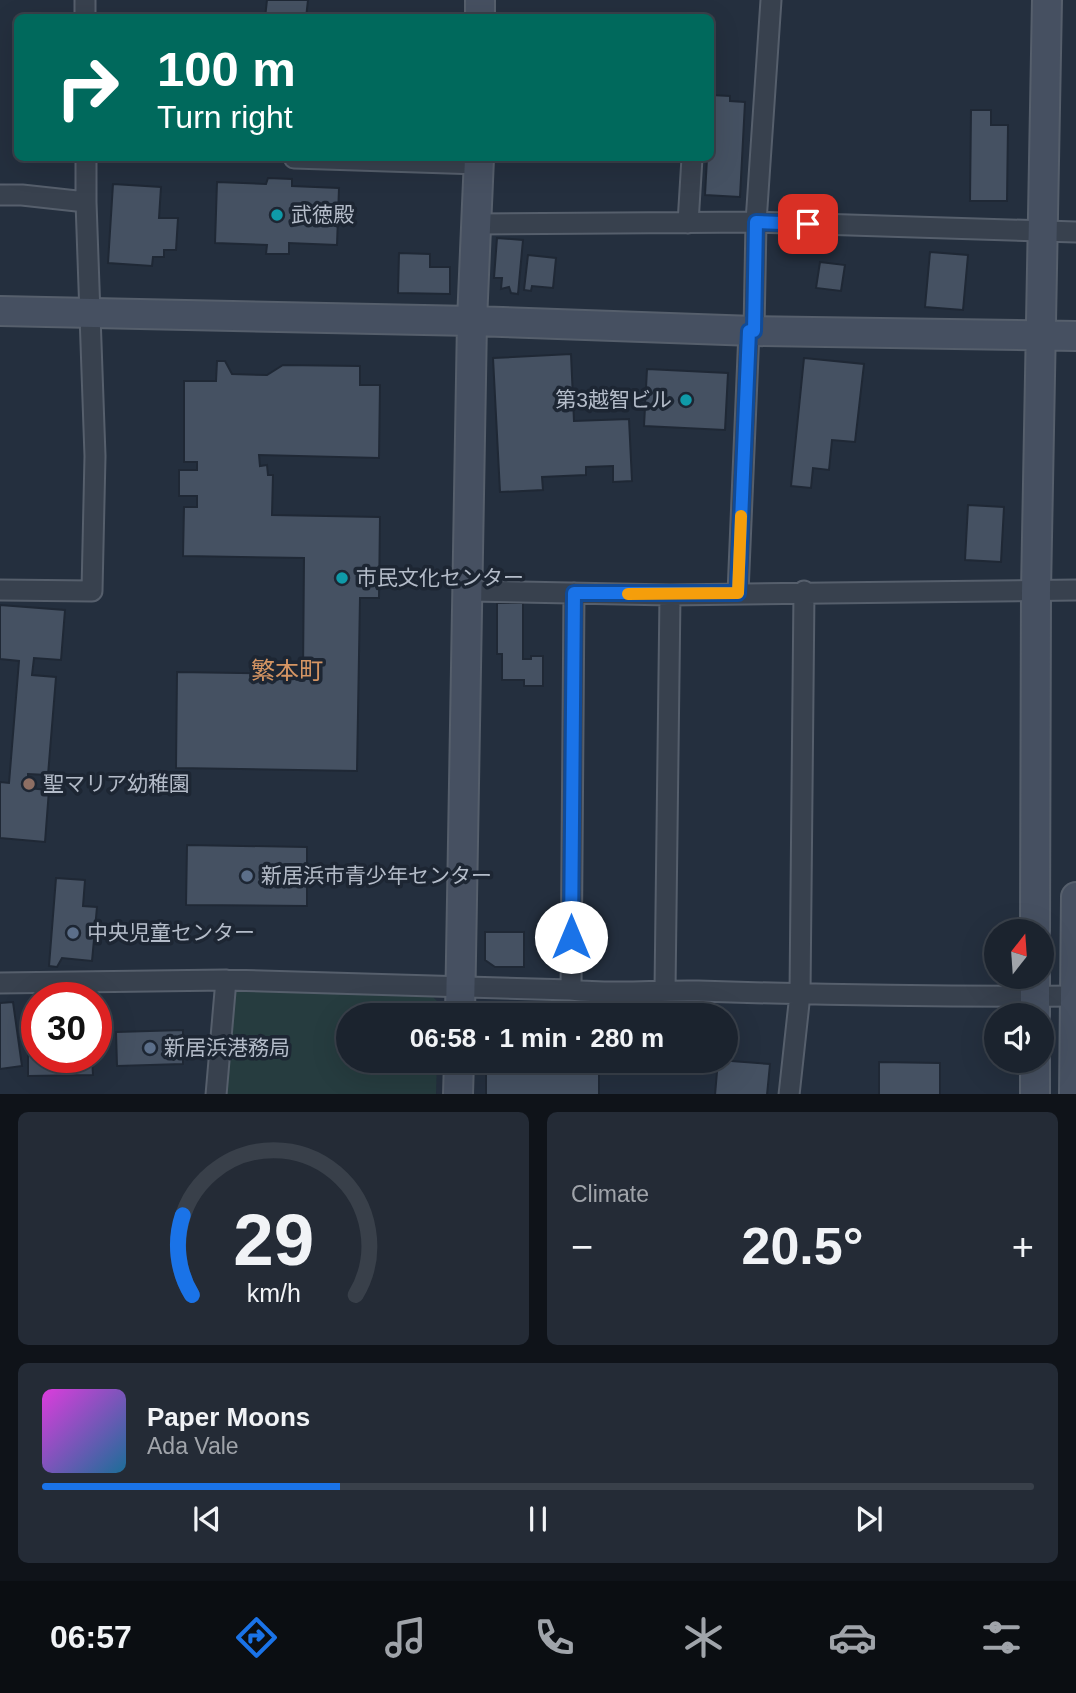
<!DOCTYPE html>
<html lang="en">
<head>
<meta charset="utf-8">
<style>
  body { margin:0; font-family:Helvetica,"Noto Sans JP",sans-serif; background:#242b36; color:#f1f3f6; height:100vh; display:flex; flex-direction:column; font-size:26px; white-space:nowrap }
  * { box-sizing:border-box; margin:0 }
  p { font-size:23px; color:#a0a4aa }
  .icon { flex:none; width:38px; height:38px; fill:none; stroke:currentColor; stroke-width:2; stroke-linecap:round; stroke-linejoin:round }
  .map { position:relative; height:1094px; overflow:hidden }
  .side { display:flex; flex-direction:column; gap:18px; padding:18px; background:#0f1319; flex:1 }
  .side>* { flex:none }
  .hud { position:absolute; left:14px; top:14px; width:700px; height:147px; border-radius:10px; box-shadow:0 7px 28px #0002,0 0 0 2px #39404a; background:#00695c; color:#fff; overflow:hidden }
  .needle { width:46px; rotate:17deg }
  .fabs { position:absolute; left:984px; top:919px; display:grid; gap:14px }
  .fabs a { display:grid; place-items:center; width:70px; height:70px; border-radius:50%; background:#1b232e; box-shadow:0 7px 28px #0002,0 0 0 2px #39404a; font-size:35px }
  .speed { position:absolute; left:21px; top:982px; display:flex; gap:14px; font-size:35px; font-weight:700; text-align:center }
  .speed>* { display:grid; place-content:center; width:91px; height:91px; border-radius:50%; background:#1b232e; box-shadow:0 7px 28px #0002,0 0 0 2px #39404a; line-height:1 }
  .speed .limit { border:10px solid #d22; background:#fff; color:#111 }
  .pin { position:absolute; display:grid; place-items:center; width:60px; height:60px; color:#fff; margin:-30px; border-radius:14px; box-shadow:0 4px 10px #0006 }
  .me { position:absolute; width:77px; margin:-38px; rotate:0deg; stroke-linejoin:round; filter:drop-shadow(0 0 5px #0008) }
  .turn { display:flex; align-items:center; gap:24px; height:147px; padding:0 28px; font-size:32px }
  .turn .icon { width:91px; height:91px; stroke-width:2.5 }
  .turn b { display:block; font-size:49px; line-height:60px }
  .big { font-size:52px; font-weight:800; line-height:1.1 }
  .side .widget { flex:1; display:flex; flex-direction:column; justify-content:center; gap:10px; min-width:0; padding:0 24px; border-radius:10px; background:#242b36 }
  .side .dial { align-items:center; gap:0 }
  .dial svg { height:182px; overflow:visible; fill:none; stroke:#39404a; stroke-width:7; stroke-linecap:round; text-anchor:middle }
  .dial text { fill:#f1f3f6; stroke:none }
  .song { display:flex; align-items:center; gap:21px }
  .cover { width:84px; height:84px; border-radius:10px; background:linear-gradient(135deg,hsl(300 70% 55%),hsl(200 70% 35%)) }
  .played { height:7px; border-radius:4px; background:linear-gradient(90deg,#1a73e8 30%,#39404a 30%) }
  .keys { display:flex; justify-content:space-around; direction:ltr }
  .heat { display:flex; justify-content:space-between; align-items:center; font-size:38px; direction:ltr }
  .side .tiles { flex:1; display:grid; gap:18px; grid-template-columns:1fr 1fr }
  .widget:last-child { grid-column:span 2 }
  .trip { position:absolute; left:336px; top:1003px; width:402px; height:70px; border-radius:35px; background:#1b232e; box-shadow:0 7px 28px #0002,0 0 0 2px #39404a; font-weight:800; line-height:70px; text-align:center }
  .menu { display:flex; height:112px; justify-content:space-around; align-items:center; background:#0b0e12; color:#a0a4aa }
  .menu .icon { width:49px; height:49px }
  .menu .selected { color:#1a73e8 }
  .menu b { font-size:32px; color:#f1f3f6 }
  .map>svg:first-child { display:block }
  .green { fill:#263c3f }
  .building { fill:#455162; stroke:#1f2835; stroke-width:2 }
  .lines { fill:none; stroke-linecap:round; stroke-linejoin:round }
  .street-casing { stroke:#565f6c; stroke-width:23 }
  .secondary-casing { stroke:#565f6c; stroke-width:32 }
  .street { stroke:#38414e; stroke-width:19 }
  .secondary { stroke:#465061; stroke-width:28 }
  .route-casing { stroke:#114b97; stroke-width:18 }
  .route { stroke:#1a73e8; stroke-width:12 }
  .slow { stroke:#f59e0b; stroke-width:12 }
  .culture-dot { fill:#0f9aa8; stroke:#1d2633; stroke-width:2.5 }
  .education-dot { fill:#8d6e63; stroke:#1d2633; stroke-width:2.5 }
  .service-dot { fill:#5c6f8a; stroke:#1d2633; stroke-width:2.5 }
  .labels { text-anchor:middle; stroke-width:7; stroke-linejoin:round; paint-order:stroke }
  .poi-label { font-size:21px; fill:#b4bcc9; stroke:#1d2633; text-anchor:start }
  .quarter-label { font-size:24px; fill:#d59563; stroke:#1d2633 }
</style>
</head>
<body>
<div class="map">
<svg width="1076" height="1095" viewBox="0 0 1076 1095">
  <rect width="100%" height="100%" fill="#242f3e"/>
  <!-- green -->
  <path class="green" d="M235,991L429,993L438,1002V1015H348V1060L437,1061L436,1094L226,1095Z"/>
  <!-- building -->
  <path class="building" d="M267,0H308L306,18H265Z
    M711,95L730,96V101L745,102L740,197L705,195L707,158H710Z
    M971,110H991V125H1008L1007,201H970Z
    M268,178L292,179V186L339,188L337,245L289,243V254H266L267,245L215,243L217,182L266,184Z
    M113,184L161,187L159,218H178L176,250H164V257H153L152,266L108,263Z
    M497,238L523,240L518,294L511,293L509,287L501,289L502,278H494Z
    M930,252L968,255L963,310L925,307Z
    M399,253L430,254V267H450V294L398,293Z
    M528,255L556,258L553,288L532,286L531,291L524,290Z
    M820,262L845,265L841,291L816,288Z
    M571,354L574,421L629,419L632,481L613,482V466L586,467V475L542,477L543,490L500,492L493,358Z
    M804,358L864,364L855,442L832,440L829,470L813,468L811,488L791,486Z
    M217,361H225L232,374L267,375L283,365L360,366V385H380L379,458L259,455L260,466L267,465L268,475H273L272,515L380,517L379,598H360L357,771L176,768L177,672L303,674L304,558L183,556L184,507H197V496H179V470H197V462H184V381H216Z
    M647,369L728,373L725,430L644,426Z
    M968,505L1004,507L1001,562L965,560Z
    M497,603H523V659H531V656H543V686H524V680H502V654H497Z
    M0,605L65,610L61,660L34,658L32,675L56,677L48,775L28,774V788L49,790L45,842L0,838V782L9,783L19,661L0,659Z
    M187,845L307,847V906L186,905Z
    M56,878L85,880L83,906L97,907L92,961L62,958L57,967L49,966Z
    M485,932H524V967H495L485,960Z
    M13,1002L22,1066L0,1069V1003Z
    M183,1030V1064L117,1066L116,1032Z
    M28,1034H37V1057H92L93,1075L28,1076Z
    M486,1060H599V1095H486Z
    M718,1060L770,1064L767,1095H715Z
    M879,1062L940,1063V1095H879Z"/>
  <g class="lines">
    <!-- street casing -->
    <g class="street-casing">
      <path id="street" d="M85,0V18
        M294,158L479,164
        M0,195H22L86,202
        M688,223L692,158
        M476,224L756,222L1076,232
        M754,331L756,222L771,0
        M0,590L92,591L95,456L86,202V158
        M469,591L670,595L1076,590
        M738,593L749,331
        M0,983L226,980L571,990C613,995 655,990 698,991C824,995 950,997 1076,996
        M571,990L574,593
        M665,990L670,595
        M216,1095L226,980
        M789,1095L800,994L804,591"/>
    </g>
    <!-- secondary casing -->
    <g class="secondary-casing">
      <path id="secondary" d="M480,18V0
        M0,311L472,321L754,331L1076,336
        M1035,931L1036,591L1047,0
        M460,1015L472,321L479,158
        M1035,1015V976
        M458,1095L459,1060
        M1035,1095V1060
        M1074,1095L1076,897"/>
    </g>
    <!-- street -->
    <use href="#street" class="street"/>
    <!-- secondary -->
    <use href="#secondary" class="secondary"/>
  </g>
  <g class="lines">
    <!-- route casing -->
    <g class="route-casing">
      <path id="route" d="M571,937L574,593H738L749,331H754L756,222L808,224"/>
    </g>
    <!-- route -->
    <use href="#route" class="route"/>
    <!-- slow -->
    <path class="slow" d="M628,594L738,593L741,516"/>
  </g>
  <!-- markers -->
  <g class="culture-dot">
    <circle cx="277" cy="215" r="7"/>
    <circle cx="686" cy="400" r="7"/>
    <circle cx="342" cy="578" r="7"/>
  </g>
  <circle class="education-dot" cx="29" cy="784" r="7"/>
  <g class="service-dot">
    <circle cx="247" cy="876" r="7"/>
    <circle cx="73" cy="933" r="7"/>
    <circle cx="150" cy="1048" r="7"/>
  </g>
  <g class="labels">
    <!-- poi labels -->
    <g class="poi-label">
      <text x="291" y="222">武徳殿</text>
      <text x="672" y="407" text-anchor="end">第3越智ビル</text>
      <text x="356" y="585">市民文化センター</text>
      <text x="43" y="791">聖マリア幼稚園</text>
      <text x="261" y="883">新居浜市青少年センター</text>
      <text x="87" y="940">中央児童センター</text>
      <text x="164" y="1055">新居浜港務局</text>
    </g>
    <!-- quarter labels -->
    <g class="quarter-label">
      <text x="287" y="679">繁本町</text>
    </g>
  </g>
</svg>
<div class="fabs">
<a><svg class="needle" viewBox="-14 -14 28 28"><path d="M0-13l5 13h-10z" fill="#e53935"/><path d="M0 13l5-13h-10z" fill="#a0a4aa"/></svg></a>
<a><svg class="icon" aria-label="sound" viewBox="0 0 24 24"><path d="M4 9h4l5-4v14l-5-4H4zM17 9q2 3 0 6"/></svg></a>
</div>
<div class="speed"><div class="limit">30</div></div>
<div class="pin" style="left:808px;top:224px;background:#d93025"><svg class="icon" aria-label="arrive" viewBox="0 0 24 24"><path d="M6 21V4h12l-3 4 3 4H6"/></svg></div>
<svg class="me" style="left:571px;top:937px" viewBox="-20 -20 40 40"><circle r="19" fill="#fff"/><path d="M0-13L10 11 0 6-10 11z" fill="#1a73e8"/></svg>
<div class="trip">06:58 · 1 min · 280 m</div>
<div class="hud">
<div class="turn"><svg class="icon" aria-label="right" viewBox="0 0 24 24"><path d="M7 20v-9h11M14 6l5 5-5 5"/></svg><div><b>100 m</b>Turn right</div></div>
</div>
</div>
<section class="side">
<div class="tiles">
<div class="widget dial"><svg viewBox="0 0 100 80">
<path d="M14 69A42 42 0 1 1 86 69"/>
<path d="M14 69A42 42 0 0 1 10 34" stroke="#1a73e8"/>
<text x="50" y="56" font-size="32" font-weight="700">29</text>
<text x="50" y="72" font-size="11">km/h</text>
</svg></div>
<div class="widget"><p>Climate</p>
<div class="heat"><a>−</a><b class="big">20.5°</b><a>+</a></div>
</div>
<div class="widget">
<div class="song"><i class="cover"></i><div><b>Paper Moons</b><p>Ada Vale</p></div></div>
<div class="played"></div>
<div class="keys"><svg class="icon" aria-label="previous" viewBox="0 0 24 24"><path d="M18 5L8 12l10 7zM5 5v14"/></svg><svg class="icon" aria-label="pause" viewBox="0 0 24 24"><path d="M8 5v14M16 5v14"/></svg><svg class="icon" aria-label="next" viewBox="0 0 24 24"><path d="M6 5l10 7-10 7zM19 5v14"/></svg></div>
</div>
</div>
</section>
<nav class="menu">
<b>06:57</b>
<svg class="icon selected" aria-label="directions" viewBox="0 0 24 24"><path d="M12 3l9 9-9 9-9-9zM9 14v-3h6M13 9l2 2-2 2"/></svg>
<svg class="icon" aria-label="music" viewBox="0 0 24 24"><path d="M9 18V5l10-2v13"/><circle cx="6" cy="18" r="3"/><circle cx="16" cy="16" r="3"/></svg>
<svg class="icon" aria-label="phone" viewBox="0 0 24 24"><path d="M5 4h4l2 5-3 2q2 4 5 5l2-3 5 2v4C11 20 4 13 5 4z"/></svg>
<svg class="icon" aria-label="climate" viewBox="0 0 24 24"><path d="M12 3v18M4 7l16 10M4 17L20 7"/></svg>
<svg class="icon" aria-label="car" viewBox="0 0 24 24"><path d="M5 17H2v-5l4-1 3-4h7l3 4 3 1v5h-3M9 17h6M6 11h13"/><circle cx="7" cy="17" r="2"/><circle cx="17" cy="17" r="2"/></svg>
<svg class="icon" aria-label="filters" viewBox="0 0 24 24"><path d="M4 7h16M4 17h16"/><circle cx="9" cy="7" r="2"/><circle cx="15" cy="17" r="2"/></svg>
</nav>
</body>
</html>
